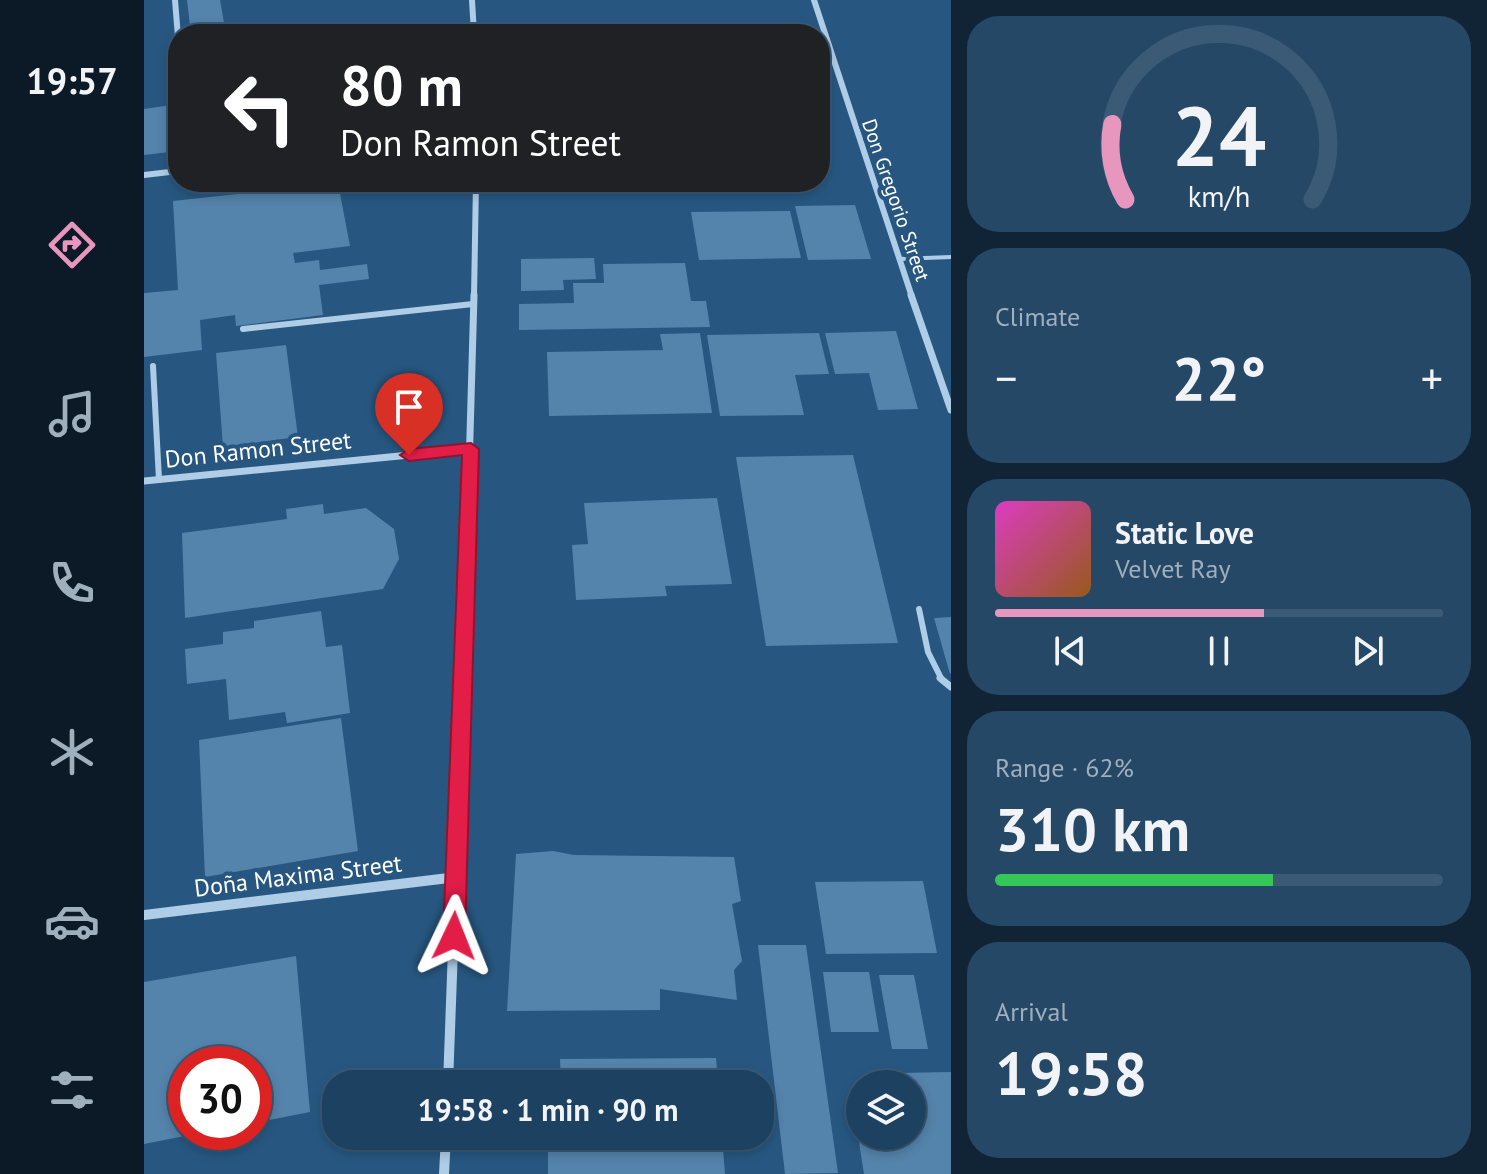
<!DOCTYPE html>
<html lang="en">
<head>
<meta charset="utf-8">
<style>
  body { margin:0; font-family:"PT Sans",sans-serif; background:#254867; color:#f1f3f6; height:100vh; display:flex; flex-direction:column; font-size:30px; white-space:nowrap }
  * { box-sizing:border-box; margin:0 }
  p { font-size:26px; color:#a0afbd }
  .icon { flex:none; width:44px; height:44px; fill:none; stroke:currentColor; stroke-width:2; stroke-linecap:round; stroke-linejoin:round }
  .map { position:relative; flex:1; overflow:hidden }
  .panel { display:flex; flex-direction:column; gap:16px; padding:16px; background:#102435; width:536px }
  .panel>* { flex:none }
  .guide { position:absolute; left:24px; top:24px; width:662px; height:168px; border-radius:32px; box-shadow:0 4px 12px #0003,0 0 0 2px #3b5a76; background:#202124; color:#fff; overflow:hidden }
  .buttons { position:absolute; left:702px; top:1070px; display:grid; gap:16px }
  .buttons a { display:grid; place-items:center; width:80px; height:80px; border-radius:50%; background:#1d4161; box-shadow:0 4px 12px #0003,0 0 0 2px #3b5a76; font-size:40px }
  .speed { position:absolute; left:24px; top:1046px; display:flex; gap:16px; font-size:40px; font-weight:700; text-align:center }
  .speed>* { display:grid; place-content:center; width:104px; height:104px; border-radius:50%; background:#1d4161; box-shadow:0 4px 12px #0003,0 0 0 2px #3b5a76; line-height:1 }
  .speed .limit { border:12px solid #d22; background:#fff; color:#111 }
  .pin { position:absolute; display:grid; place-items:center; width:68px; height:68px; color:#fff; margin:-82px -34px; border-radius:50% 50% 50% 0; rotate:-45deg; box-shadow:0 0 8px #0007 }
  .pin .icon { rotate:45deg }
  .me { position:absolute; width:88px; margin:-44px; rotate:2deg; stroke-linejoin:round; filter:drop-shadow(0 0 6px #0008) }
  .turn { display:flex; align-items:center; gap:28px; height:168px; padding:0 40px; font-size:36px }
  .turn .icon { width:104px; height:104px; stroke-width:2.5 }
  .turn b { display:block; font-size:56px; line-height:68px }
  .big { font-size:60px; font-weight:700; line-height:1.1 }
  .panel .widget { flex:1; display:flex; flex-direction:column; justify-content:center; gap:12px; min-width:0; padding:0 28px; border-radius:32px; background:#254867 }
  .panel .dial { align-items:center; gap:0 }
  .dial svg { height:208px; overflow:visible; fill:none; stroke:#3b5a76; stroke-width:7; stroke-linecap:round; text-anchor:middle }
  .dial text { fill:#f1f3f6; stroke:none }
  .song { display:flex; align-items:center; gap:24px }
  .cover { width:96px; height:96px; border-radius:12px; background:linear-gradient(135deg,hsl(310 70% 55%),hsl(30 70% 35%)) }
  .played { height:8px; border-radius:4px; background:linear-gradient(90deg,#e797bd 60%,#3b5a76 60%) }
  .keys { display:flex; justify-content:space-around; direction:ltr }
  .heat { display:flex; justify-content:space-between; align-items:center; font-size:44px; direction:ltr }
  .charge { height:12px; border-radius:6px; background:linear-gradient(90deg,#34c759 62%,#3b5a76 0) }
  .trip { position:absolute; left:178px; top:1070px; width:452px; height:80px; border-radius:32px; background:#1d4161; box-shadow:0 4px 12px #0003,0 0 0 2px #3b5a76; font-weight:700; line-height:80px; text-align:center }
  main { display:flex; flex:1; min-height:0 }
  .dock { display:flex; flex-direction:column; width:144px; justify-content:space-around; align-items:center; background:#0c1a27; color:#a0afbd }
  .dock .icon { width:56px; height:56px }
  .dock .on { color:#e797bd }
  .dock b { font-size:36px; color:#f1f3f6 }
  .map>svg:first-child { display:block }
  .building { fill:#5483ab }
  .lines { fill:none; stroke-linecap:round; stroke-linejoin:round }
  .lane-far2 { stroke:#afcde6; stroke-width:4 }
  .lane-far1 { stroke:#afcde6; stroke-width:6 }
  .lane { stroke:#afcde6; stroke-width:7 }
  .street-far2 { stroke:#afcde6; stroke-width:6 }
  .street-far1 { stroke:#afcde6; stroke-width:7 }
  .street { stroke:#afcde6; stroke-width:10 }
  .route { fill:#e11d48; stroke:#92132f; stroke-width:2 }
  .labels { text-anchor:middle; stroke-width:8; stroke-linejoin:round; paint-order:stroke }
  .far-street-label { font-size:20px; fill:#fff; stroke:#275781 }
  .street-label { font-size:24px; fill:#fff; stroke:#275781 }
</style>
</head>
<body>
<main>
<nav class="dock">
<b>19:57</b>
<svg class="icon on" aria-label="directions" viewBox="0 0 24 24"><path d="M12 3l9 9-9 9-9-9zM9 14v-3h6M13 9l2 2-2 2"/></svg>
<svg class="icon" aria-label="music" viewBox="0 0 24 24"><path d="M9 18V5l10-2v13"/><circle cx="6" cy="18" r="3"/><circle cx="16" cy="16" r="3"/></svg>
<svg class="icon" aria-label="phone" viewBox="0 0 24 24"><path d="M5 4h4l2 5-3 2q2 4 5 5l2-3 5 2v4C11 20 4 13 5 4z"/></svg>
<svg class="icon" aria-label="climate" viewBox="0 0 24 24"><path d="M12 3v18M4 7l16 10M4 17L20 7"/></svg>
<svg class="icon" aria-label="car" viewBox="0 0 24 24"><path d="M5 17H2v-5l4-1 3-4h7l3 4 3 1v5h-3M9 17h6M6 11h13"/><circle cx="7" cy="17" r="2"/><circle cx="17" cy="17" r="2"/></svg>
<svg class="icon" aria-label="filters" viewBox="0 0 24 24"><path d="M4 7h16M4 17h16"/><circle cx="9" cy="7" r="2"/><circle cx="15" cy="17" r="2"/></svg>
</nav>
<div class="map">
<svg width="807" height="1174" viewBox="0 0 807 1174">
  <rect width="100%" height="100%" fill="#275781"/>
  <!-- building -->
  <path class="building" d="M43,0H76L82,34H47Z
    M358,26H390L391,34H358Z
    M34,104V151L0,155V109Z
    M194,183L206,246L149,253L151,263L175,260L176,270L223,264L225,279L175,285L179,315L92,326L91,315L56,320L58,350L0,357V293L34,290L29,201Z
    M711,205L727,259L664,260L651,206Z
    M646,211L657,258L555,260L547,212Z
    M450,258L452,279L419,280L420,290L377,291V259Z
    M541,263L547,301H562L566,327L375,330V304L430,303L429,283H460L459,264Z
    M752,331L774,409L734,410L725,373L691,374L681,333Z
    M556,333L568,413L405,416L403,352L519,350L516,334Z
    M675,333L685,374L651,375L660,415L576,416L563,335Z
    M142,345L154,437L79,447L72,353Z
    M709,455L754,643L622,646L592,457Z
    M573,498L588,584L521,586L523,596L432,600L428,545L444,544L440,503Z
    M179,504L180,514L222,508L250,529L255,559L239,589L41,618L38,533L143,519L142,509Z
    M177,611L182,647L198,645L206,713L143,723L141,712L85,720L82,679L43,684L41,649L79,644V632L110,628V621Z
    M807,617V673L806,674L790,618Z
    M197,718L214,851L61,877L55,740Z
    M409,851L430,855L590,857L597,901L588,904L598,961L590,970L593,1000L516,989V1010L363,1011L372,854Z
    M779,881L793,953L682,954L671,882Z
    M614,945H662L694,1173L641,1174Z
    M152,956L166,1112L110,1123V1064H42V1132L56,1133L0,1144V982Z
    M679,972H725L735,1032H687Z
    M735,975H770L784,1049H748Z
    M572,1058L574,1084H417L416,1059Z
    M807,1072V1174H720L714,1136H768V1084H755L753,1073Z
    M417,1136H578L581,1174H404V1142L417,1141Z"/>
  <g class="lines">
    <!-- lane-far2 -->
    <path class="lane-far2" d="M755,259L807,257"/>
    <!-- lane-far1 -->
    <path class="lane-far1" d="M99,329L329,304
      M9,366L15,480
      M775,609L784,652L798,680"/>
    <!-- lane -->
    <path class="lane" d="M796,678L807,687"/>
    <!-- street-far2 -->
    <path class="street-far2" d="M31,0L34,37
      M328,0L330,34
      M670,0L768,297
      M0,175L34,171
      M330,297L332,182"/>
    <!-- street-far1 -->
    <path class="street-far1" d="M767,295L807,410
      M0,481L327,449
      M319,680L330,295"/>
    <!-- street -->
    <path class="street" d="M0,915L313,877
      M304,1084L319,678
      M300,1174L302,1136"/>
  </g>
  <!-- route -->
  <path class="route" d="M327,443L335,449L321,936L318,943L310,946L302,943L299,936L318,455L265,461L256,455L265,449Z"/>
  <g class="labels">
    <!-- far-street labels -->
    <g class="far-street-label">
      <text transform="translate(752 200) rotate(71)" y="7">Don Gregorio Street</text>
    </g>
    <!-- street labels -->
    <g class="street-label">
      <text transform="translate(114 450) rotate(-6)" y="8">Don Ramon Street</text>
      <text transform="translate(154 876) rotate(-7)" y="8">Doña Maxima Street</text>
    </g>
  </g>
</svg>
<div class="buttons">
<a><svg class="icon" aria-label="layers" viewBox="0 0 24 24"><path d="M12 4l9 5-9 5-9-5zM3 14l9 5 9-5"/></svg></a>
</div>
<div class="speed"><div class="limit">30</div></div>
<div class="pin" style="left:265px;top:455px;background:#d93025"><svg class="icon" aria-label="arrive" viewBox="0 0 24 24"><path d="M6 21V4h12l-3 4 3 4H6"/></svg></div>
<svg class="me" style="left:310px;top:936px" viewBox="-20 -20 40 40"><path d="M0-17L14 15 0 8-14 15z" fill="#e11d48" stroke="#fff" stroke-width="4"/></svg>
<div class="trip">19:58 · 1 min · 90 m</div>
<div class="guide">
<div class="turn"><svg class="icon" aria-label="left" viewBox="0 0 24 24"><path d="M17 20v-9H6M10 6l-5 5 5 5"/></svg><div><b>80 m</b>Don Ramon Street</div></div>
</div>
</div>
<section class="panel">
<div class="widget dial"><svg viewBox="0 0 100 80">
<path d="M14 69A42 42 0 1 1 86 69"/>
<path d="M14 69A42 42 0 0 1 9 40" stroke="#e797bd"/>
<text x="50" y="56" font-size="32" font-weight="700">24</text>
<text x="50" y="72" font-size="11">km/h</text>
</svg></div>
<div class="widget"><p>Climate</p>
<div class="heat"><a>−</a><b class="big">22°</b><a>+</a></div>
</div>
<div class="widget">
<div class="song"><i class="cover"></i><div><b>Static Love</b><p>Velvet Ray</p></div></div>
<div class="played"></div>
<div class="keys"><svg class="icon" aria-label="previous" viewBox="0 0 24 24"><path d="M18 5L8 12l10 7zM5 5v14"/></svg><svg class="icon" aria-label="pause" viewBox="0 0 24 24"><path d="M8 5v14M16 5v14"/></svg><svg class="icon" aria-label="next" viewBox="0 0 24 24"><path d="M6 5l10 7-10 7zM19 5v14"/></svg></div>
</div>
<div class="widget"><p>Range · 62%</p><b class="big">310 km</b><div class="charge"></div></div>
<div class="widget"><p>Arrival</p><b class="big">19:58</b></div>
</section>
</main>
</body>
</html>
